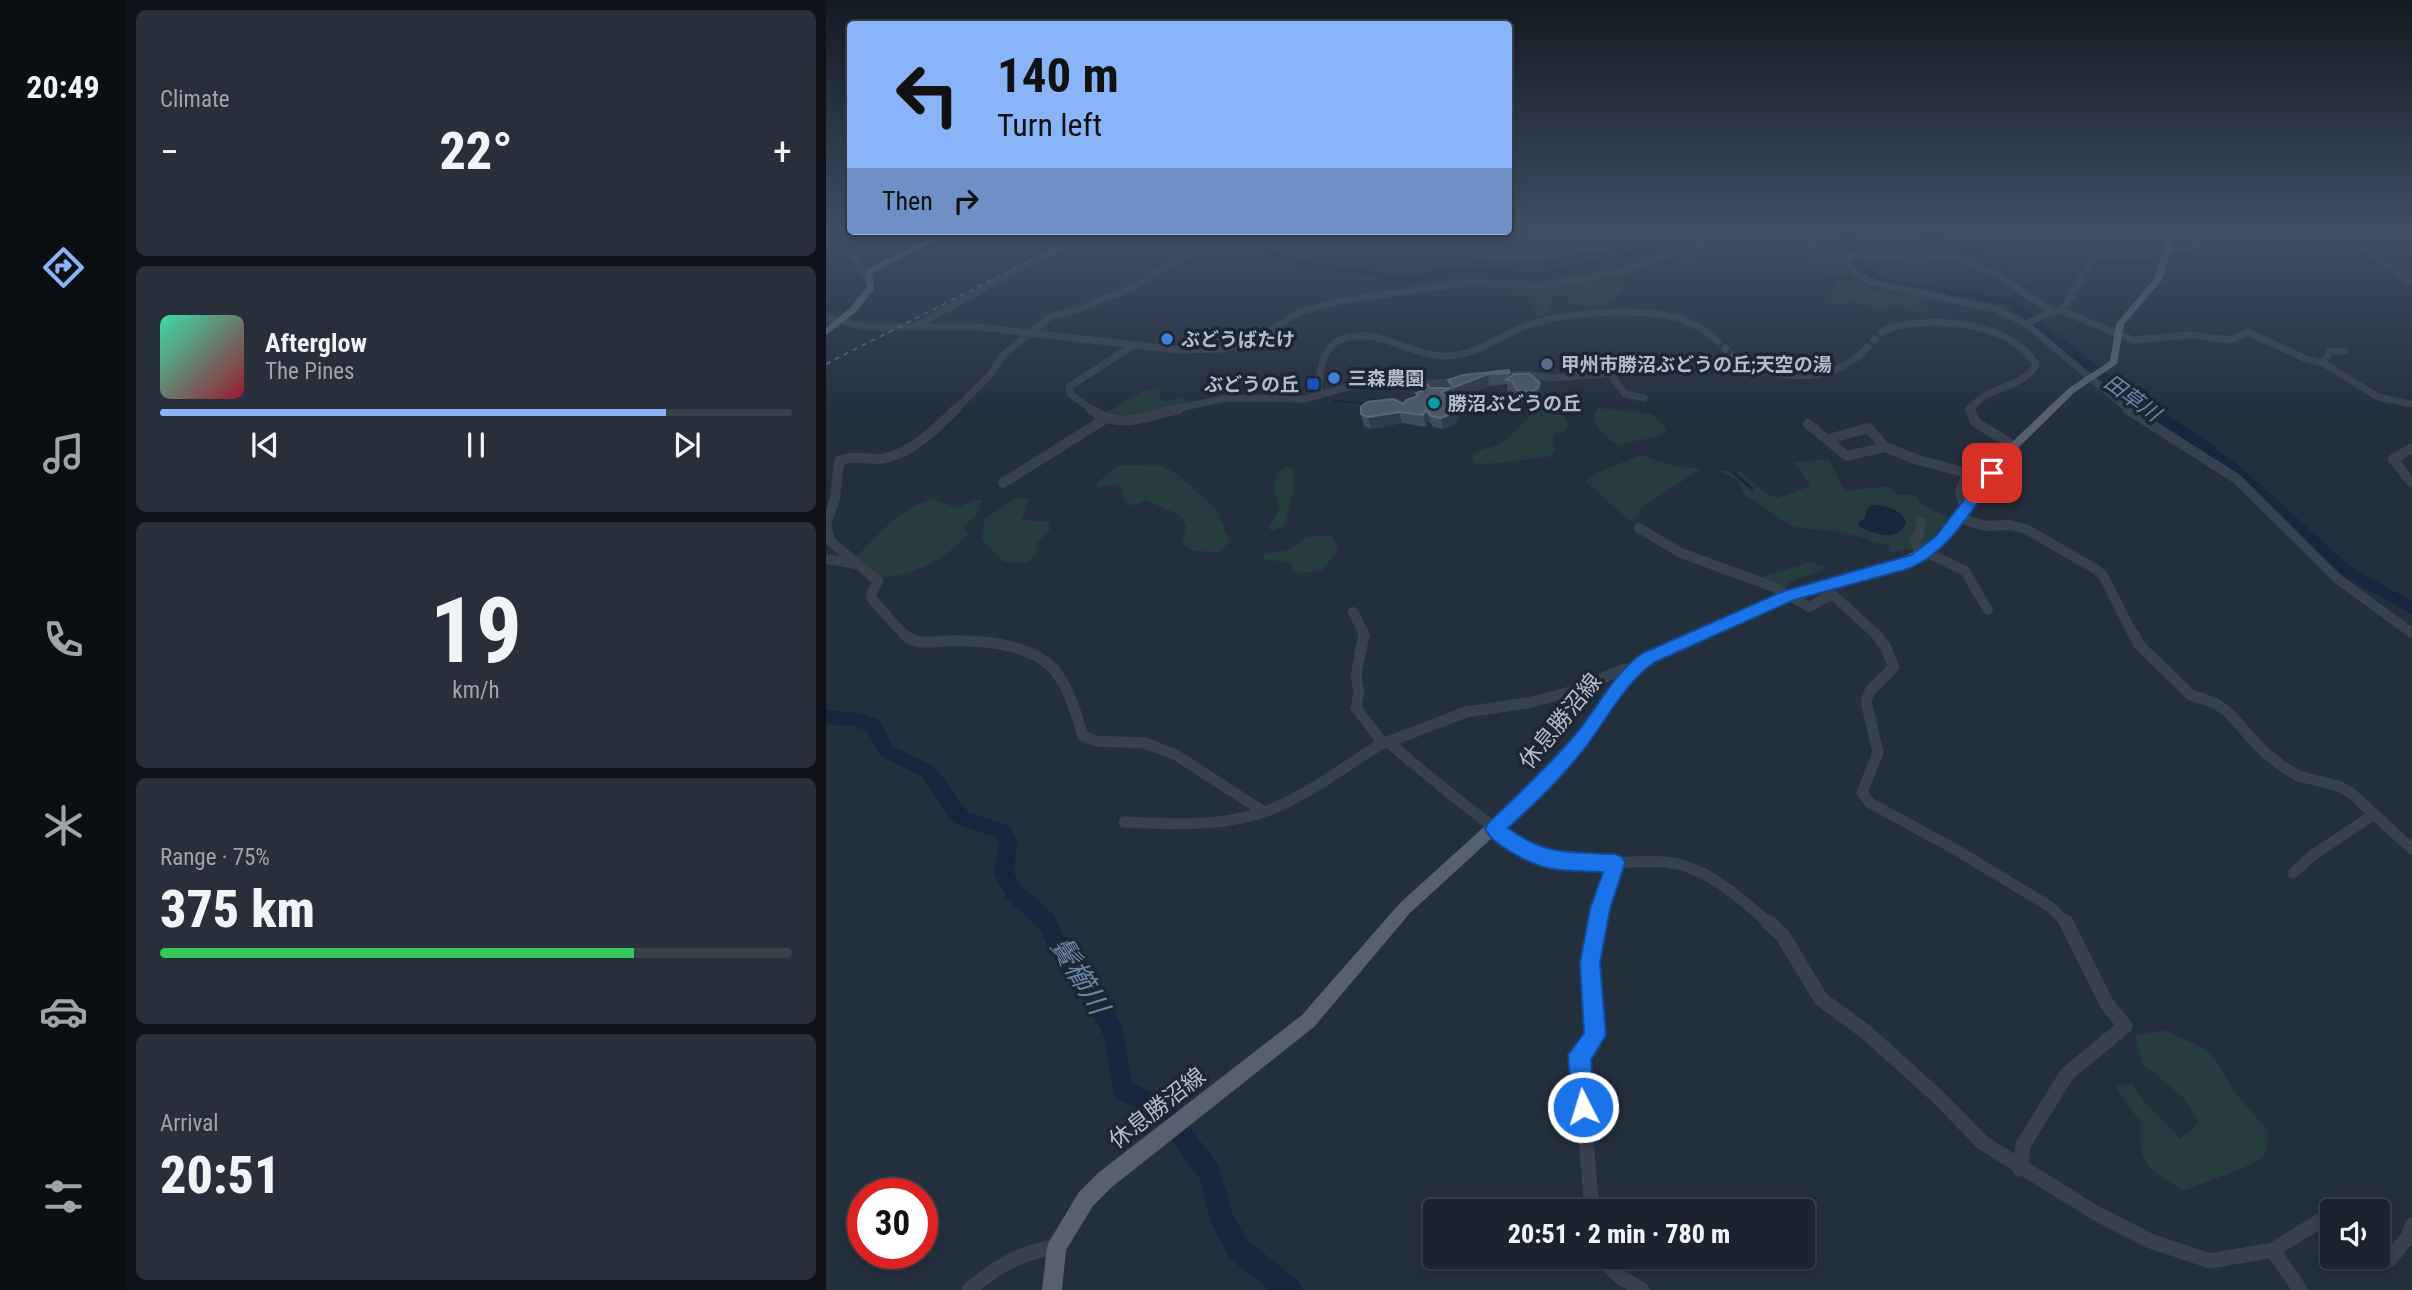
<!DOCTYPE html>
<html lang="en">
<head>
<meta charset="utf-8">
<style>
  body { margin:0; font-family:"Roboto Condensed","Noto Sans JP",sans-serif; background:#282f3a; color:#f1f3f6; height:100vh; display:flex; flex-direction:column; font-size:26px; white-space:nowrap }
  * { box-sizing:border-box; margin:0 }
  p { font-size:23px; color:#a0a4aa }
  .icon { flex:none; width:38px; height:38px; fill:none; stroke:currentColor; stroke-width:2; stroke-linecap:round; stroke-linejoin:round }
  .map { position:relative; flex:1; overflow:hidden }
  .sheet { display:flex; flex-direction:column; gap:10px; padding:10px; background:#0f1319; width:700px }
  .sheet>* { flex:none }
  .top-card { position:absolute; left:21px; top:21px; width:665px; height:214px; border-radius:7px; box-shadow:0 4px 10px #0003,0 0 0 2px #39404a; background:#8ab4f8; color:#111; overflow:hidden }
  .tools { position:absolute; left:1494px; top:1199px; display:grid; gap:14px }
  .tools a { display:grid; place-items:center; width:70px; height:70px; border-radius:7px; background:#1b232e; box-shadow:0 4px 10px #0003,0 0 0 2px #39404a; font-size:35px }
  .speed { position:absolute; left:21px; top:1178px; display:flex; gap:14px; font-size:35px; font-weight:700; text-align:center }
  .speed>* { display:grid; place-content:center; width:91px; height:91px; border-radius:50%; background:#1b232e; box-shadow:0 4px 10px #0003,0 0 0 2px #39404a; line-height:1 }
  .speed .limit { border:10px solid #d22; background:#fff; color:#111 }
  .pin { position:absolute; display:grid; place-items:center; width:60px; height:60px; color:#fff; margin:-30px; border-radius:14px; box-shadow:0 4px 10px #0006 }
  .me { position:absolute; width:77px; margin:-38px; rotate:355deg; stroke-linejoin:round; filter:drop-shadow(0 0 5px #0008) }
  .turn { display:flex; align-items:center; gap:24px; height:147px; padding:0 35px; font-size:32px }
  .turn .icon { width:91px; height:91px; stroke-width:2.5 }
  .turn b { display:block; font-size:49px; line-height:60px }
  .then { display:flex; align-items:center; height:66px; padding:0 35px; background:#0003; gap:14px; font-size:26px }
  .big { font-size:52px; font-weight:800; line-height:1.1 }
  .sheet .tile { flex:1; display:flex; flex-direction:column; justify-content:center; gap:10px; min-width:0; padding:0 24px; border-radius:10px; background:#282f3a }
  .sheet .dial { align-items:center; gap:0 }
  .dial b { font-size:91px; line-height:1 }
  .song { display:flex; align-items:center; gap:21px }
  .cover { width:84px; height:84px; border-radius:10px; background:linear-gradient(135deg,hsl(160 70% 55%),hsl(350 70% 35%)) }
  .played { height:7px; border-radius:4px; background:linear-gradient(90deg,#8ab4f8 80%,#39404a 80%) }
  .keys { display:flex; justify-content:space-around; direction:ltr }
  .heat { display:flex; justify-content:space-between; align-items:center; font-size:38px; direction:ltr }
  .charge { height:10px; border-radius:5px; background:linear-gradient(90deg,#34c759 75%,#39404a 0) }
  .trip { position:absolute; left:597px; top:1199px; width:392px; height:70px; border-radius:7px; background:#1b232e; box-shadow:0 4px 10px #0003,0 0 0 2px #39404a; font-weight:800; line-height:70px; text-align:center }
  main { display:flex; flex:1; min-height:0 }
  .tabs { display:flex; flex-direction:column; width:126px; justify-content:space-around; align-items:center; background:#0b0e12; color:#a0a4aa }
  .tabs .icon { width:49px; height:49px }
  .tabs .on { color:#8ab4f8 }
  .tabs b { font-size:32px; color:#f1f3f6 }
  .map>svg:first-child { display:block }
  .green { fill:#263c3f }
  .water { fill:#17263c }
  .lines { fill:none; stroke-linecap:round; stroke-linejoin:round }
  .stream-far1 { stroke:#17263c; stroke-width:2 }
  .stream { stroke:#17263c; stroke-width:2.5 }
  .river { fill:#17263c; fill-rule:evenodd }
  .minor-tunnel { stroke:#3a4453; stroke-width:7; stroke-dasharray:7 3.5; stroke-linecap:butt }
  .minor-far3 { stroke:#38414e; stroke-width:7 }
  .minor-far2 { stroke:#38414e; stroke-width:10 }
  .minor-far1 { stroke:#38414e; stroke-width:11 }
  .minor { stroke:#38414e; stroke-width:15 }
  .major { fill:#56606e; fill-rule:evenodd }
  .rail { stroke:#5a6575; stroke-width:2; stroke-dasharray:5 5; stroke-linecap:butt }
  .wall { fill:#3f4b5c }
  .shaded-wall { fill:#2f3b4b }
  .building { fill:#4b5868; stroke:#5c6777; stroke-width:2 }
  .route { fill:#1a73e8; stroke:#114b97; stroke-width:2 }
  .shop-dot { fill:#3f7fe0; stroke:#1d2633; stroke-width:2.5 }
  .service-dot { fill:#5c6f8a; stroke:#1d2633; stroke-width:2.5 }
  .transit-dot { fill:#1a4fb4; stroke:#1d2633; stroke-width:2.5 }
  .culture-dot { fill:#0f9aa8; stroke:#1d2633; stroke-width:2.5 }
  .labels { text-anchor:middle; stroke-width:7; stroke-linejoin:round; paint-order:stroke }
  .far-poi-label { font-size:19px; font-weight:bold; fill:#b4bcc9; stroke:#1d2633; text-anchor:start }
  .far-water-label { font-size:21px; font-style:italic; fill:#6d86a8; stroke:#1d2633 }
  .street-label { font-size:23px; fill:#b4bcc9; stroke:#1d2633 }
  .near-water-label { font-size:28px; font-style:italic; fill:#6d86a8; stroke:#1d2633 }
</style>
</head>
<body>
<main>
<nav class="tabs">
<b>20:49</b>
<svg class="icon on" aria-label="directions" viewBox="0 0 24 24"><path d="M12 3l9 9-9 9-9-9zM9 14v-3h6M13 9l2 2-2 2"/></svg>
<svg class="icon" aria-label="music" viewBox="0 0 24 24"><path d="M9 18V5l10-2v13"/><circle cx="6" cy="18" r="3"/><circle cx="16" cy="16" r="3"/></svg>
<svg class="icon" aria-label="phone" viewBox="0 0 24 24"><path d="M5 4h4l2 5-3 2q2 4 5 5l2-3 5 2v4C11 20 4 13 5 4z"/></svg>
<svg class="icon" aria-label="climate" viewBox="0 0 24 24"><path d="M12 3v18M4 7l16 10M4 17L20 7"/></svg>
<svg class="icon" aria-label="car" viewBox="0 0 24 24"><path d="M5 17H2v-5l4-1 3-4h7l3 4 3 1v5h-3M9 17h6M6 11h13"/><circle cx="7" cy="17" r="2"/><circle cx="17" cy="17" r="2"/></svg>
<svg class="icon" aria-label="filters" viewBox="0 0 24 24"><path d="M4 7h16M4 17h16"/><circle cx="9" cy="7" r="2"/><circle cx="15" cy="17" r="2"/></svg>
</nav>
<section class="sheet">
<div class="tile"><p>Climate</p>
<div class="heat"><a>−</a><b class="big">22°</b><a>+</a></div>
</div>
<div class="tile">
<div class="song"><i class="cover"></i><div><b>Afterglow</b><p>The Pines</p></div></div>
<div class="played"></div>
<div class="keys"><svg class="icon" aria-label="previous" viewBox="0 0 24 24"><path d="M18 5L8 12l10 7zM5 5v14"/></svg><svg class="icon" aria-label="pause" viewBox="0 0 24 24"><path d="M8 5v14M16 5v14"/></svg><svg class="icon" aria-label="next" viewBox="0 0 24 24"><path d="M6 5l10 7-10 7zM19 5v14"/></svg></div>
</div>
<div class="tile dial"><b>19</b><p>km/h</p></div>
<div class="tile"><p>Range · 75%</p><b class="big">375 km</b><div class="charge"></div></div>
<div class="tile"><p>Arrival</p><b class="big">20:51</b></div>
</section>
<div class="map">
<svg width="1586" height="1290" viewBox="0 0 1586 1290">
  <rect width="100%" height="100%" fill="#242f3e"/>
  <!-- green -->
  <path class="green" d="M934,232C965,232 1004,248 1023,273C997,286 972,253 949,247C935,243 919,250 905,250C889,251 881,249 873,264L877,273C865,277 859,266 850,258L855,253L898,240L925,238Z
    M432,242H442L445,249C455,252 466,248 479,250L481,254L478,257L483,259L562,275L559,281C549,282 524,279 516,274C513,273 510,270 506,269C478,265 444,274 426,245Z
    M790,277L801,284L786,303L759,306L744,303L737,295L728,297L722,312L715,316L708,314L707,302L711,296L687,295V289Z
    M1013,280H1028L1052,292L1095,295L1104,309L1099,312L1080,311L1075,306L1051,310L1025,302L1011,306L1003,299Z
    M328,388L336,389L334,396L337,401L354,398L363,402L362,404L300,418L280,413C294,405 313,391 328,388Z
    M718,408L738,417L742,424L739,431L729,435L726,443L730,451L723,457L660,464L647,463V453L677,443L705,414Z
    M772,408L825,414L840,427V432C830,440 809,439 794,445C780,440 773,432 767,418Z
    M815,455L847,466L875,469L816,507L811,517L804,521L759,481L777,470Z
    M1003,459L1019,491L1063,486L1070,495H1089L1094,503L1124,519L1091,552L1080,549L1065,553L1063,545C1048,543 1035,537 1021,533C1002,529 977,531 961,523C943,514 939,504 920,497L911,480L891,470L916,472L938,492L951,498L985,486L967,462Z
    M292,465L336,466L351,474L392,511L403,541L395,552L367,551L356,543L360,526L354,515L319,500L306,506L298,501L294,483L273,488L270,484Z
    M461,467L468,469L467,494L458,526L446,531L442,527L453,511L448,486L451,472Z
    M190,498H203L196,520L224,522V530L210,543L211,554L201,563L177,562L156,539L158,519Z
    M106,499L131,508L147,500H156L152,513L137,527L142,534C121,559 84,577 52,578L31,556C54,533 73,509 106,499Z
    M506,535L512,550L495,571L467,573L465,563L436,559L439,554L463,550L480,537Z
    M984,562L1003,568L964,582L959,590L940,582L939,576Z
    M1337,1030L1380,1049L1391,1062L1407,1090L1443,1132L1439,1155C1415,1173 1385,1178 1359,1191C1326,1172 1310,1166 1315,1123L1289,1086L1306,1083L1316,1099L1354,1139L1373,1123L1359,1099L1317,1064L1309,1036Z"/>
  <!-- water -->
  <path class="water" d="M1046,505C1060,506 1075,508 1080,523C1071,543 1048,534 1032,526V522L1038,520L1041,509Z"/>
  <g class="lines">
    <!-- stream-far1 -->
    <path class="stream-far1" d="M1094,232L1157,258L1205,288H1196
      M1184,302L1189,289
      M508,401L538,403L547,398L553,402"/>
    <!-- stream -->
    <path class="stream" d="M907,472L926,489"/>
    <!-- river -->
    <path class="river" d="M381,232H392L400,237L436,241L447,251L479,261L583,277L612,270L644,268L714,273L831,246L876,232H892L836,251L793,259L714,279L644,274L612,276L583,283L473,266L439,255L430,246L394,242Z
      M1012,232H1022L1035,248L1036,261L1054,276L1067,280L1188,300L1305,393L1381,441L1418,470L1526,568L1586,601V614L1516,576L1408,476L1371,447L1297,399L1181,305L1061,285L1046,280L1027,264L1025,248Z
      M0,710L35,713L53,720L67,746L109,767L142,812L184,826L191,841L188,873L195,885L228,915L239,940L252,952L296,1025L306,1082L347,1104L392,1165L408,1218L422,1241L473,1281L477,1290H444L404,1259L385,1223L374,1179L331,1120L288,1097L278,1036L238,966L225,954L214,929L181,899L171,880L168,874L173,842L171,838L130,824L124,819L97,777L55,756L41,731L28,726L0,724Z"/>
    <!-- minor-tunnel -->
    <path class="minor-tunnel" d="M889,339L913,361L926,368
      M1039,350L1055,332"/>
    <!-- minor-far3 -->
    <path class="minor-far3" d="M602,232L621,237
      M617,232L646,254L700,259L854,234L888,237
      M963,232L1015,256L1029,273L1045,282L1169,309L1200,324L1303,410
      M1516,232L1586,284
      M1552,232L1586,241
      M0,244L14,243L32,261L38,274L42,275
      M1015,256L1091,260L1133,257L1171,275L1226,311H1236L1307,340L1364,335L1404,340L1422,332L1480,359L1497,363L1552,397L1586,404
      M1236,311L1269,255H1326L1424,232
      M0,318L41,327H152L352,350L398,349L431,339L471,313L513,301L638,283L720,285L798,271L874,244L918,232
      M1200,324L1226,311
      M92,325L196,267L269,232
      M1055,332C1096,313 1187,321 1210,365C1195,390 1157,386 1145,410
      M1497,363L1504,351H1519
      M926,368C966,380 1008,381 1039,350
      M671,376L697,374L725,378L784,374L799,394L818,398
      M492,396C493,380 494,352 510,342C544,322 584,356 619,356C651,356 674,335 703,325C742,312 819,306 857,320C869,324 879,331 889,339
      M129,410L166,373L176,356L225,316L248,311L308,287L329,272L376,247L371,232
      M267,410L244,394L243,387L309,344
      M345,410L400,398L478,399L540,382L615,383L634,380"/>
    <!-- minor-far2 -->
    <path class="minor-far2" d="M264,409C295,431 318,416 353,409
      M1144,409L1149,422L1188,446
      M1301,409L1411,479L1513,580L1586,633
      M982,424L1021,456L1059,447L1089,459L1141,473L1134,491L1139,510
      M1003,439L1042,428L1059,447
      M1586,448L1567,459L1586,483
      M177,483L279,419
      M1133,518L1159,526L1183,525L1200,529L1271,570L1277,576L1308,636
      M1095,522L1093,535L1088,541L1093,549L1139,571L1162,610
      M813,528L855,553L948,587L983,607L1006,594L1052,636
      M0,559L30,564
      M527,612L539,636
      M79,636L46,599L45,594L52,581L4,541L0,524L9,499L13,461C30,455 35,459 51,459C81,458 111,428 130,409"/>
    <!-- minor-far1 -->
    <path class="minor-far1" d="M78,634C89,645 104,642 118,641C153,640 206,642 230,672C244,690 250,714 257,736L269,741L319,743L350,755L438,812
      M538,634L530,676L533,692L530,708L557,743L562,742C599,773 636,805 675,832C685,839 695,849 706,854C746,873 797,858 839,862C881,866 914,898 944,924
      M1050,634L1059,646L1068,667L1044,691L1040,701L1052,752L1036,793L1044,803L1127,848L1223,906L1242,924
      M1308,634L1313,645L1365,695L1389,703L1402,712L1436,750L1456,766L1472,776L1513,786L1525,793L1586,849
      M562,742L640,712L701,703L741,693L798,669L804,671
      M298,822C348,825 405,827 451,807C489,790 522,764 557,743
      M1467,873L1487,855L1547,815
      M771,924L789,863"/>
    <!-- minor -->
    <path class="minor" d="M942,922L957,936L995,999L1040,1032L1112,1097L1157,1143L1268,1212L1324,1241L1384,1261L1447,1250L1492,1222L1507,1229
      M1194,1169L1197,1145L1241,1074L1299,1026L1281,1004L1240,922
      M766,1211L753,1055L761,1049L769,1035L764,963L772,922
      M1447,1250L1474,1290
      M1552,1253L1564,1259L1582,1237L1586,1225
      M772,1256L794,1277L816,1290
      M143,1290C171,1266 195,1252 231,1247"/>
    <!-- major -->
    <path class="major" d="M116,232H126L48,272L46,275L48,289L31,311L0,335V328L25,307L41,287L38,275L42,268Z
      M1343,232H1351L1336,280L1298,324L1291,364L1249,392L1192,448L1119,542C1075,576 1035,576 985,592C930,610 879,638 827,661L802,684L740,767L702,805L584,913L488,1027L286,1187L267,1206L240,1250L236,1290H216L221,1247L224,1240L253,1192L272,1173L476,1015L574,903L692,796L730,759L793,677L819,655C871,631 922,604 976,586C1027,569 1066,571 1111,536L1184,444L1243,388L1284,361L1290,324L1328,279Z"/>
    <!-- rail -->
    <path class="rail" d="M0,364L260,232"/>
  </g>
  <!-- wall -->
  <path class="wall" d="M683,370L684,377L715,394L712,399L705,403L692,401L687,392L681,391V384L663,386L630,399L627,395V400L624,401L630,408L632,419L629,425L617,429L607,427L603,421L600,427L576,423L545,429L538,426L535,414L578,404L590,396V393L593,392L591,385L604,388H623L622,380Z"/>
  <!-- shaded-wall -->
  <path class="shaded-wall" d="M662,374L663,386L630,399L628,387Z
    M714,383L715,394L712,399L705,403L704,392Z
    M625,388L627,400L617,403L615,392Z
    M630,408L632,419L629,425L617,429L615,418Z
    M600,410L603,421L600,427L597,415Z
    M573,412L576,423L545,429L542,417Z"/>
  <!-- building -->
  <path class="building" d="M683,370V373L662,374L628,387L622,380L637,375Z
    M688,374H704L714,383L711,389L704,392L691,390L686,381L680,380Z
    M599,382L604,388H625L615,392L630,408L627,413L615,418L605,416L600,410L597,415L573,412L542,417L535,414V407L541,402L567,399L578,404L580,400L592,396L590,393L596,391L591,385Z"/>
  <!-- sky -->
  <linearGradient id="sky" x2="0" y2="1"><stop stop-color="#141a22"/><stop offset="0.56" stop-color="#3f4d63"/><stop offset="1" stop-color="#3f4d63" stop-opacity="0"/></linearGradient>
  <rect width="1586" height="413" fill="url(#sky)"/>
  <!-- route -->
  <path class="route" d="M1166,469L1171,470V476C1146,509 1120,557 1078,570L968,600L829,662C801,681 784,714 764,741C741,773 711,802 682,828C720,856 745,852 789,854L796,857L799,863L784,909L774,963L780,1035L765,1060L769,1107L765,1115L757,1118L749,1115L746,1107L742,1055L758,1033L754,963L764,909L777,872C761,871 744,872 728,869C709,867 667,846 659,829L662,823C692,795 722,766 749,735C772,708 787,673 817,653L958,591L1085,555L1110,536L1161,470Z"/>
  <!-- markers -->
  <g class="shop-dot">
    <circle cx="341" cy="339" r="7"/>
    <circle cx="508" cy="378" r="7"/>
  </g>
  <circle class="service-dot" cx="721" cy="364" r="7"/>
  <rect class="transit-dot" x="480" y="377" width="14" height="14" rx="3.5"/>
  <circle class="culture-dot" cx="608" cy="403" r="7"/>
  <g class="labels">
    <!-- far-poi labels -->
    <g class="far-poi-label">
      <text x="355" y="346">ぶどうばたけ</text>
      <text x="735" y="371">甲州市勝沼ぶどうの丘;天空の湯</text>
      <text x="522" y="385">三森農園</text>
      <text x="473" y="391" text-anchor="end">ぶどうの丘</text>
      <text x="622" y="410">勝沼ぶどうの丘</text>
    </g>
    <!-- far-water labels -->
    <g class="far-water-label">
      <text transform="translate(1306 398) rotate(36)" y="7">田草川</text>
    </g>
    <!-- street labels -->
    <g class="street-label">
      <text transform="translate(734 721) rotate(-51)" y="8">休息勝沼線</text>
      <text transform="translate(331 1108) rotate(-38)" y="8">休息勝沼線</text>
    </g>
    <!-- near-water labels -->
    <g class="near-water-label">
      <text transform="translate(254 975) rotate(59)" y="10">鬢櫛川</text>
    </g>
  </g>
</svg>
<div class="tools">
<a><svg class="icon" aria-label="sound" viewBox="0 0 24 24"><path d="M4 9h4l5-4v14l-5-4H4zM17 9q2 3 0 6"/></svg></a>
</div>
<div class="speed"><div class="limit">30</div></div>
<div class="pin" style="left:1166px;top:473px;background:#d93025"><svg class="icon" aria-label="arrive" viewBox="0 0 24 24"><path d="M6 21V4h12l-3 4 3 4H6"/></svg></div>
<svg class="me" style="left:757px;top:1107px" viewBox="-20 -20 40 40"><circle r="17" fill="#1a73e8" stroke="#fff" stroke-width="3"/><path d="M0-11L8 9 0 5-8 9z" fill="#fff"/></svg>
<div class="trip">20:51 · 2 min · 780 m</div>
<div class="top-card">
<div class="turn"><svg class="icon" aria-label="left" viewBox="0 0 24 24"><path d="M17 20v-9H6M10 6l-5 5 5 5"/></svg><div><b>140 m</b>Turn left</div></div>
<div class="then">Then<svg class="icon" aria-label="right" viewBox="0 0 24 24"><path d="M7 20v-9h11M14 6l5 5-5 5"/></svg></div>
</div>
</div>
</main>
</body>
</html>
